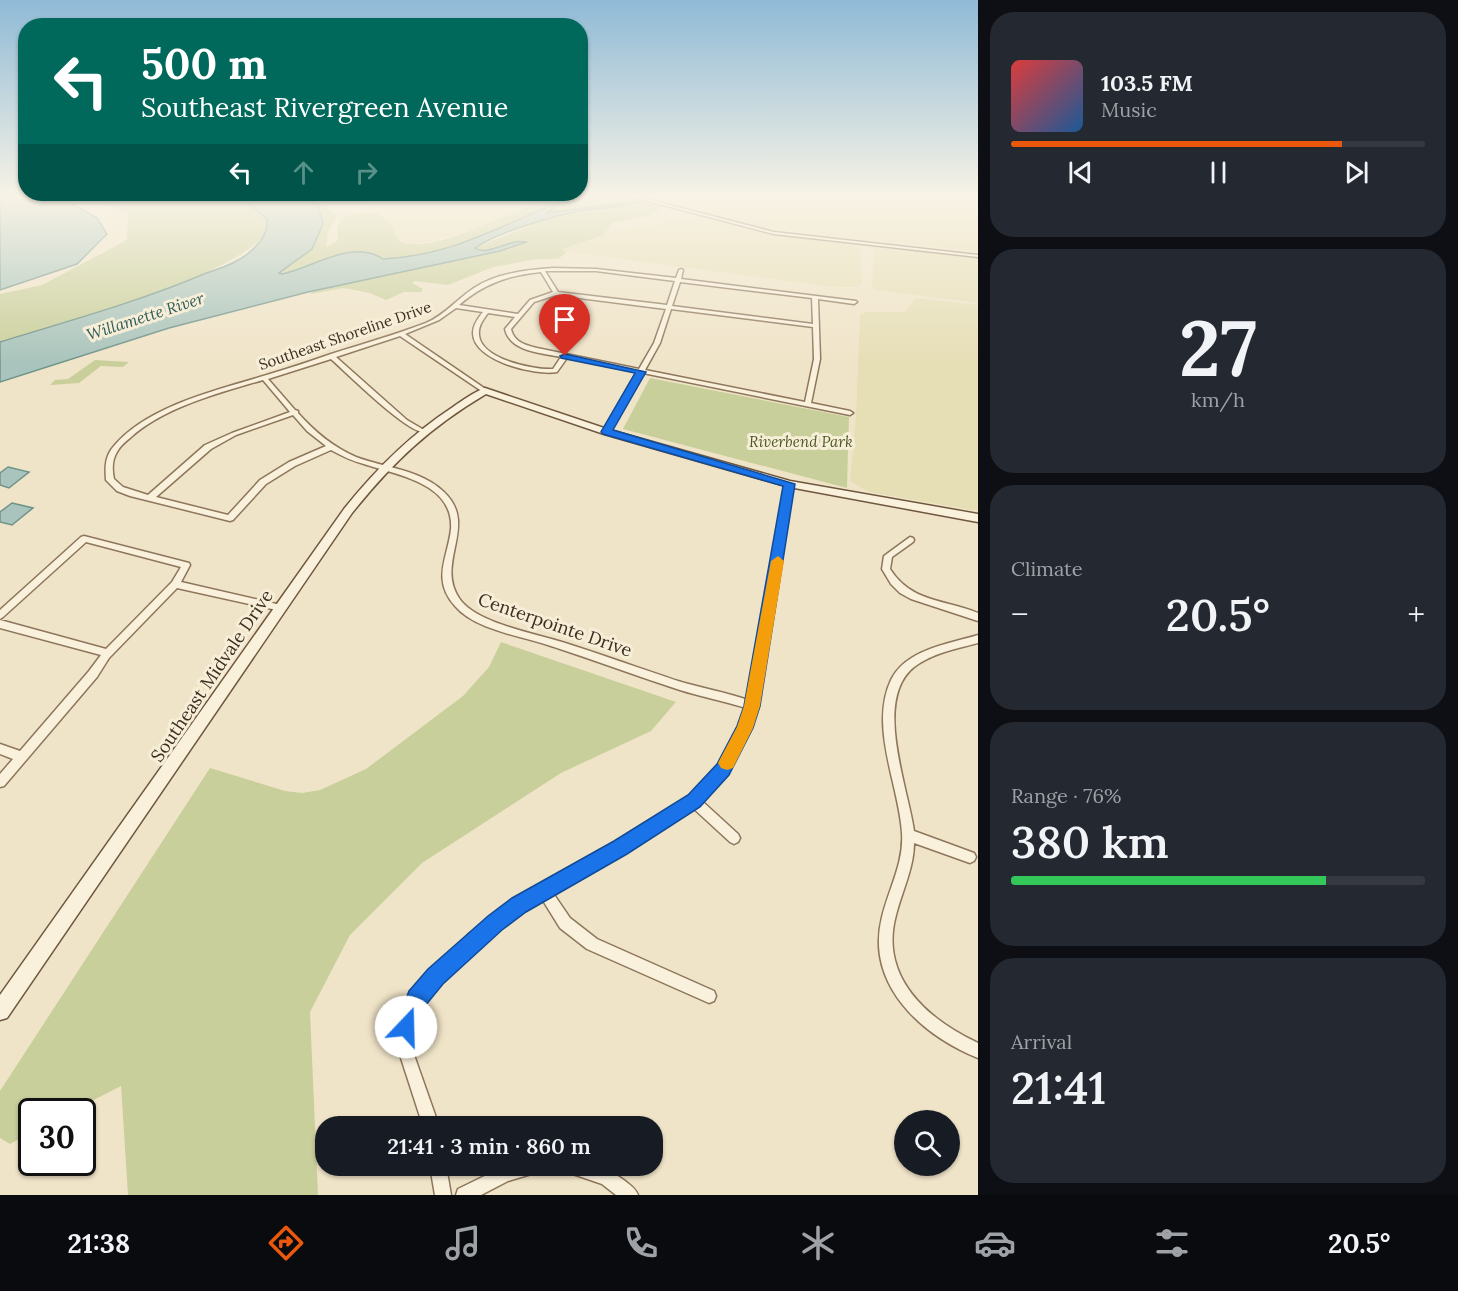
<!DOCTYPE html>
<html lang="en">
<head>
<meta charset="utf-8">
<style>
  body { margin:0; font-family:Lora,serif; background:#242831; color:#f1f3f6; height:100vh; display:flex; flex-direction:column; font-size:22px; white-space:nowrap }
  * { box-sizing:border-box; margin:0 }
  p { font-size:20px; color:#9ea1a6 }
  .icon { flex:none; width:33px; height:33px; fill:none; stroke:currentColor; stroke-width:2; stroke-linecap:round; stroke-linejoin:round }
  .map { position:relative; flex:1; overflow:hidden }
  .drawer { display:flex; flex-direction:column; gap:12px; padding:12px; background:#0d0f14; width:480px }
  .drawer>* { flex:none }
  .guide { position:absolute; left:18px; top:18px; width:570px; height:183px; border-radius:24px; box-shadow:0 2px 4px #0004; background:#00695c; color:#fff; overflow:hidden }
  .fabs { position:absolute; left:894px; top:1110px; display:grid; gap:12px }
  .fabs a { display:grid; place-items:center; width:66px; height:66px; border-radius:50%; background:#171b24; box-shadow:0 2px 4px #0004; font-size:30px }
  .speed { position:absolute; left:18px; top:1098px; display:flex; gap:12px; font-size:30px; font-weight:700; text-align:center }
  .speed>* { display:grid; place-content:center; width:78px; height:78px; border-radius:50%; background:#171b24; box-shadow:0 2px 4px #0004; line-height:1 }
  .speed .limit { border:3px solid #111; border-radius:9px; background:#fff; color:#111 }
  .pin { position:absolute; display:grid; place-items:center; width:51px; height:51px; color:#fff; margin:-62px -26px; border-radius:50% 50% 50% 0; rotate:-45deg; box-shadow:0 0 6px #0007 }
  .pin .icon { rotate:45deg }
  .me { position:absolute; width:66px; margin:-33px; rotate:21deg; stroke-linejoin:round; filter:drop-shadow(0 0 4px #0008) }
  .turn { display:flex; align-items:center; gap:21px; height:126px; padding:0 24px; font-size:27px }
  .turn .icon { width:78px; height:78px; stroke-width:2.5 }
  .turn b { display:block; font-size:42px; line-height:51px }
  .lanes { display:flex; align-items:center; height:57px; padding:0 24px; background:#0003; justify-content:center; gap:30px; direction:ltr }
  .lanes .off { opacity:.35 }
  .big { font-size:45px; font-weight:600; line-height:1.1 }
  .drawer .widget { flex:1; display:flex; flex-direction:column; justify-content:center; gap:9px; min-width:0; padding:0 21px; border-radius:24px; background:#242831 }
  .drawer .dial { align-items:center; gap:0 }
  .dial b { font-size:78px; line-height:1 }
  .song { display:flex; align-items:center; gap:18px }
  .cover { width:72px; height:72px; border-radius:9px; background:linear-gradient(135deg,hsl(0 70% 55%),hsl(210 70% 35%)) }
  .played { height:6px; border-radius:3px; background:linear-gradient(90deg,#ea580c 80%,#363941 80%) }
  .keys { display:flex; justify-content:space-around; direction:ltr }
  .heat { display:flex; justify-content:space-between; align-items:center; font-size:33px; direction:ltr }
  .charge { height:9px; border-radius:4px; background:linear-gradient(90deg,#34c759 76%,#363941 0) }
  .trip { position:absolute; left:315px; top:1116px; width:348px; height:60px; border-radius:24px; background:#171b24; box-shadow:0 2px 4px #0004; font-weight:600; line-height:60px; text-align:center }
  .menu { display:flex; height:96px; justify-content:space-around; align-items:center; background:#090b0e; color:#9ea1a6 }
  .menu .icon { width:42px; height:42px }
  .menu .on { color:#ea580c }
  .menu b { font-size:27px; color:#f1f3f6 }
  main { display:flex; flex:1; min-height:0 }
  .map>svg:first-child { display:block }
  .farmland { fill:#e6deb5 }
  .green { fill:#c9cf9b }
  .water { fill:#a9c4bc; stroke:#6f938a; stroke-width:1.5 }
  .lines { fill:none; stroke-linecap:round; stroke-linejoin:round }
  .street-casing { stroke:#8d765c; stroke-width:3 }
  .secondary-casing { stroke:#6f573f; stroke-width:3 }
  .street { fill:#faf1dc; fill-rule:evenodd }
  .secondary { fill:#faf1dc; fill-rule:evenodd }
  .route { fill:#1a73e8; stroke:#114b97; stroke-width:1.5 }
  .slow { fill:#f59e0b }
  .labels { text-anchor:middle; stroke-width:6; stroke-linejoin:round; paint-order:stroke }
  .far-street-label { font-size:15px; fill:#3d2e20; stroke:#f7eed8 }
  .far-park-label { font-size:15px; font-style:italic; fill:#4d5a26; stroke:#f7eed8 }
  .far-water-label { font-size:16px; font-style:italic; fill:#2f5d5a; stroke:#f7eed8 }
  .street-label { font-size:18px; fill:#3d2e20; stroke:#f7eed8 }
</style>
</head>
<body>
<main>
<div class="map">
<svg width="978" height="1195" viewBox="0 0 978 1195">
  <rect width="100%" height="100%" fill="#f0e4c8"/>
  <!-- farmland -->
  <path class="farmland" d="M345,196H558L479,228L433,241L413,244L398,240L381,215Z
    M705,196H978V252L754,226L691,208V206Z
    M684,213L753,231L857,246L860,248L862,282L859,287H834L562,251V249L611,232L663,223Z
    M874,247L978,258V303L875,290L872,286Z
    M915,298L978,305V511L869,492L850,481L856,417L860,315L865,312H905Z"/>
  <!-- green -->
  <path class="green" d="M81,196C114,196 148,196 182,196C198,196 216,194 232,196C243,197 255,206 263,214C305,260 30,333 0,342V294L42,285L127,240L128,213Z
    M304,196H317L330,202L328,210L338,214L328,233L326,247L338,240C339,235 336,231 338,226C344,211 364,213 377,213L390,223L398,240C430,260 521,204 557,196C562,195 569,196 575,196C506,221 459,255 383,259C354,239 312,268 282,274L279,273L312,249L318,206Z
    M589,196H622L627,200L623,203L547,213L556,206Z
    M643,201L663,208L648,216L612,223L604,235L562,249L566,253L558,259H537L493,267L448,285L415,281L412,283L423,289L421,292H404L386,300L370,293L343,288L311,294L313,291L500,251L525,242C509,240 488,256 475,248L536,223L564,215Z
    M95,360L129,362L123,367L101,366L79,383L50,385L55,380L68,379Z
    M650,378L849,417L847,488L623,429Z
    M501,642L676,702L651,731L561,773L422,863L350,935L310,1012L318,1195H128L121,1086L72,1111L32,1112L31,1133L10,1144L0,1138V1091L210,768L285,791L302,793L320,790L366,769L463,696L489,667Z"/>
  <!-- water -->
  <path class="water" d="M0,196H59L97,218L107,234L77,264L0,290Z
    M234,196H304L318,206L323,224L312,249L279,273L282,274C313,268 352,238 383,259C459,255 507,221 575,196H589L556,206L547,213L623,203L627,200L622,196H654C633,207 609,207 586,210C558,214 498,232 475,248C488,257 510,238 526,242L500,251L308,292L169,328L0,382V342C68,321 138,302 204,274C220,268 239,263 252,250C262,241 268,232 267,219L246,201Z
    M8,467L29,472L9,488L0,485V473Z
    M12,503L33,508L12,525L0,522V512Z"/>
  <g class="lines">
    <!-- street casing -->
    <g class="street-casing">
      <path id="street" d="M628,196H635L774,232L978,255V257L774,234Z
        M553,268L596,269L676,278L679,270L681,269L683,270L681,279L856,301L857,302L854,304L818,299L820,359L811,403L850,411L853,413L850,415L643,373L610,432L607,434L605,433L604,432L637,372L567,358L557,372C536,376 473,361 473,333C473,325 478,318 483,312L456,308L439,320L405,334L487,390V392H483L400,336L336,357L407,420L424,430V432C407,433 347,373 331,359L268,379L295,410L298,411V413C315,432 333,447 356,457C385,468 420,469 444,492C479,525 435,562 459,598C475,623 534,633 562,642C600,654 639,668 678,681C701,688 725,692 748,700L785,484L789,482L793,484L757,706L739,750L727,774L702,801L738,834L740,838L738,842L734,844L730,842L693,808L624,851L553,893L570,918L597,939L714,991L716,996L714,1001L709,1003L587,949L560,928L542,899L524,910L479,944L422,1004L413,1027L414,1055L439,1126H423L400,1055L399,1027L412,994L469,934L514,900L616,843L690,797L719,766L730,748L746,708C724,701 702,697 680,690C637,676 594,660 551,646C522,636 475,630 455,606C431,579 448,558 451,529C454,483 397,475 364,464C352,461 342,456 331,450L295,466L266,484L233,520L230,521L130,496L117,491L106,480C105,467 105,456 114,446C148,405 221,389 270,374C290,368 311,361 331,354C362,344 395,335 426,323C445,315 457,299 474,288C497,273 526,270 553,268ZM545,271H596L675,281L667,305L558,292ZM541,272L553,292L530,300L518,314L459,305C483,284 509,275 541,272ZM680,282L812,298L813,324L672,306ZM556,295L666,309L654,343L639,369L537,348C525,345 514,342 511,329L534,302ZM671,309L813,327L814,359L805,402L645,370L660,343ZM488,313L515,317L505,329C510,352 542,353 561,357L553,369C533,370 481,359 479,335C478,326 483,320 488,313ZM263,380L290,412L232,433L205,445L148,495L123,487L114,479C112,470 112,460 117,452C120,446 125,442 130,438C164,407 219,393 263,380ZM293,415L307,431L326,446L289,462L260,480L228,515L156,497L211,449L236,435Z
        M84,536L189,563L190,565L181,582L281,605L284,606L286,608L284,610L281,611L177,588L109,658L97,677L4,786L0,787V774L13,759L0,754V744L20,751L89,671L101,655L0,628V620L106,649L172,582L181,567L86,542L3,617L0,619V610L81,537Z
        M910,537L913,538L914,540L913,542L892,557L890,569C912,603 944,599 978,613V621L911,599L900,593L891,584L882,569L884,556Z
        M978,635V643C956,649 932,653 914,667C873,700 908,787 914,831L974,853L976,857L974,861L970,863L914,843C914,868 902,891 896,915C879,977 927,1019 978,1043V1058C921,1035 865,984 882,917C889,888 904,863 902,833C899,785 869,727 891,680C906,649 949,644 978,635Z
        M430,1166H446L451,1195H435Z
        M505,1166H540L538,1172L508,1181L481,1195H456L458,1189Z
        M565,1166C589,1163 605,1166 625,1181C631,1186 635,1188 638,1195H616L602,1184L567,1172Z"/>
    </g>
    <!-- secondary casing -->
    <g class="secondary-casing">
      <path id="secondary" d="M485,388L610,430L790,481L978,514V522L789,487L604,434L486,394C429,428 393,462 352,513L7,1018L0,1020V995L344,509C376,469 410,435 453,407C463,400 474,392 485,388Z"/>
    </g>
    <!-- street -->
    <use href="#street" class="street"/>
    <!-- secondary -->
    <use href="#secondary" class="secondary"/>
  </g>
  <!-- sky -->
  <linearGradient id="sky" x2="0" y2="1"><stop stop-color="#8fbad6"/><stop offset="0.54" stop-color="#f8f3e6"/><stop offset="1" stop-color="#f8f3e6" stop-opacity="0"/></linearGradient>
  <rect width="978" height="363" fill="url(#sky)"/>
  <!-- route -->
  <path class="route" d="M565,354L646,372L613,430L795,484L760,706L753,728L729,775L700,807L627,854L526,912L502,930L443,984L425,1006L414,1034L406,1038L399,1034L395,1027L409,991L428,969L488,916L512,898L614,841L688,795L717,764L737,726L744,706L783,486L603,434L601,432L635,373L561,358L560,356Z"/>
  <!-- slow -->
  <path class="slow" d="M778,556L784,561L760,706L753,728L733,768L727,770L721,768L718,763L737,727L744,706L771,561Z"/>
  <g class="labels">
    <!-- far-street labels -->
    <g class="far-street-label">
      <text transform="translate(345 336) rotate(-19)" y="5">Southeast Shoreline Drive</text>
    </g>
    <!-- far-park labels -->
    <g class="far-park-label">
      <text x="801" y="447">Riverbend Park</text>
    </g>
    <!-- far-water labels -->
    <g class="far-water-label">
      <text transform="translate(145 316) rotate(-18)" y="6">Willamette River</text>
    </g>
    <!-- street labels -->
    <g class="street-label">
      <text transform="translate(555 625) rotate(19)" y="6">Centerpointe Drive</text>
      <text transform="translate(212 676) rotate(-56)" y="6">Southeast Midvale Drive</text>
    </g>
  </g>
</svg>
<div class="fabs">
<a><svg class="icon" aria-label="search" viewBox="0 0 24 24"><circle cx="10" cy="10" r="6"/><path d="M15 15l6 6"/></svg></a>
</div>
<div class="speed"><div class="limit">30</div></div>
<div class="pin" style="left:565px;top:356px;background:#d93025"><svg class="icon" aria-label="arrive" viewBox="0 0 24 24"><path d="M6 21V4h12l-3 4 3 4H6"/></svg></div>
<svg class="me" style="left:406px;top:1027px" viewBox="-20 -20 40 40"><circle r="19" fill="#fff"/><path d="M0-13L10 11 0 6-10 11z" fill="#1a73e8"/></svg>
<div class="trip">21:41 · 3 min · 860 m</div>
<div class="guide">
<div class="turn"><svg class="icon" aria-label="left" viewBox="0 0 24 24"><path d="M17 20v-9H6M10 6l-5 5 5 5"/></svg><div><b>500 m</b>Southeast Rivergreen Avenue</div></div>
<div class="lanes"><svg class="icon" aria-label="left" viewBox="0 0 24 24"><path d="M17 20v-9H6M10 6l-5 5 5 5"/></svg><svg class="icon off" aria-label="ahead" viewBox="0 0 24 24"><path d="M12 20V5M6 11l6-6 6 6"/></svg><svg class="icon off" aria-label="right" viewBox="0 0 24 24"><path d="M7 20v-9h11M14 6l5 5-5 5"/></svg></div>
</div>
</div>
<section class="drawer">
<div class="widget">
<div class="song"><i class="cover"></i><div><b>103.5 FM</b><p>Music</p></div></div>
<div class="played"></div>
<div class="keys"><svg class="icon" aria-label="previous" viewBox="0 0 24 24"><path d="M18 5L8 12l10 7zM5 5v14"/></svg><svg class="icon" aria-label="pause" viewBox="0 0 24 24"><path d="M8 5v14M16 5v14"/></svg><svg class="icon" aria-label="next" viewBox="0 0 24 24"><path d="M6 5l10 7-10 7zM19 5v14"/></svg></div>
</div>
<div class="widget dial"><b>27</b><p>km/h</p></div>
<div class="widget"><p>Climate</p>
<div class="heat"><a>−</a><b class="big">20.5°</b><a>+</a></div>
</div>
<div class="widget"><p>Range · 76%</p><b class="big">380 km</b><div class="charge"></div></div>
<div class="widget"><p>Arrival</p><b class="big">21:41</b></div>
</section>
</main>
<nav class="menu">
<b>21:38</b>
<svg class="icon on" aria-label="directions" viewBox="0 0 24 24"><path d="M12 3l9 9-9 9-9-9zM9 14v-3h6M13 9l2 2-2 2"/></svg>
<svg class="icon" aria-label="music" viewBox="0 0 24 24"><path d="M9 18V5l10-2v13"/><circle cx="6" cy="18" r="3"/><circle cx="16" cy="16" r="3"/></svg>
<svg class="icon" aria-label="phone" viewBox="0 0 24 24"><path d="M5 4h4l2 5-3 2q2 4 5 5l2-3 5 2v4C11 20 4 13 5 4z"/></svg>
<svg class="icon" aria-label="climate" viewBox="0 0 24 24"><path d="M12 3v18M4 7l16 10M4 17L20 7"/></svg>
<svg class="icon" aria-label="car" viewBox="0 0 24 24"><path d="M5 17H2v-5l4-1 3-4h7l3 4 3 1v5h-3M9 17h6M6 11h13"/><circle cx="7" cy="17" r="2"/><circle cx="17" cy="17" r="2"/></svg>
<svg class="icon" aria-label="filters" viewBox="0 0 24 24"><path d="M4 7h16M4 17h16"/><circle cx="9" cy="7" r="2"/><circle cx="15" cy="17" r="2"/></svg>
<b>20.5°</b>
</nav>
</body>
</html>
